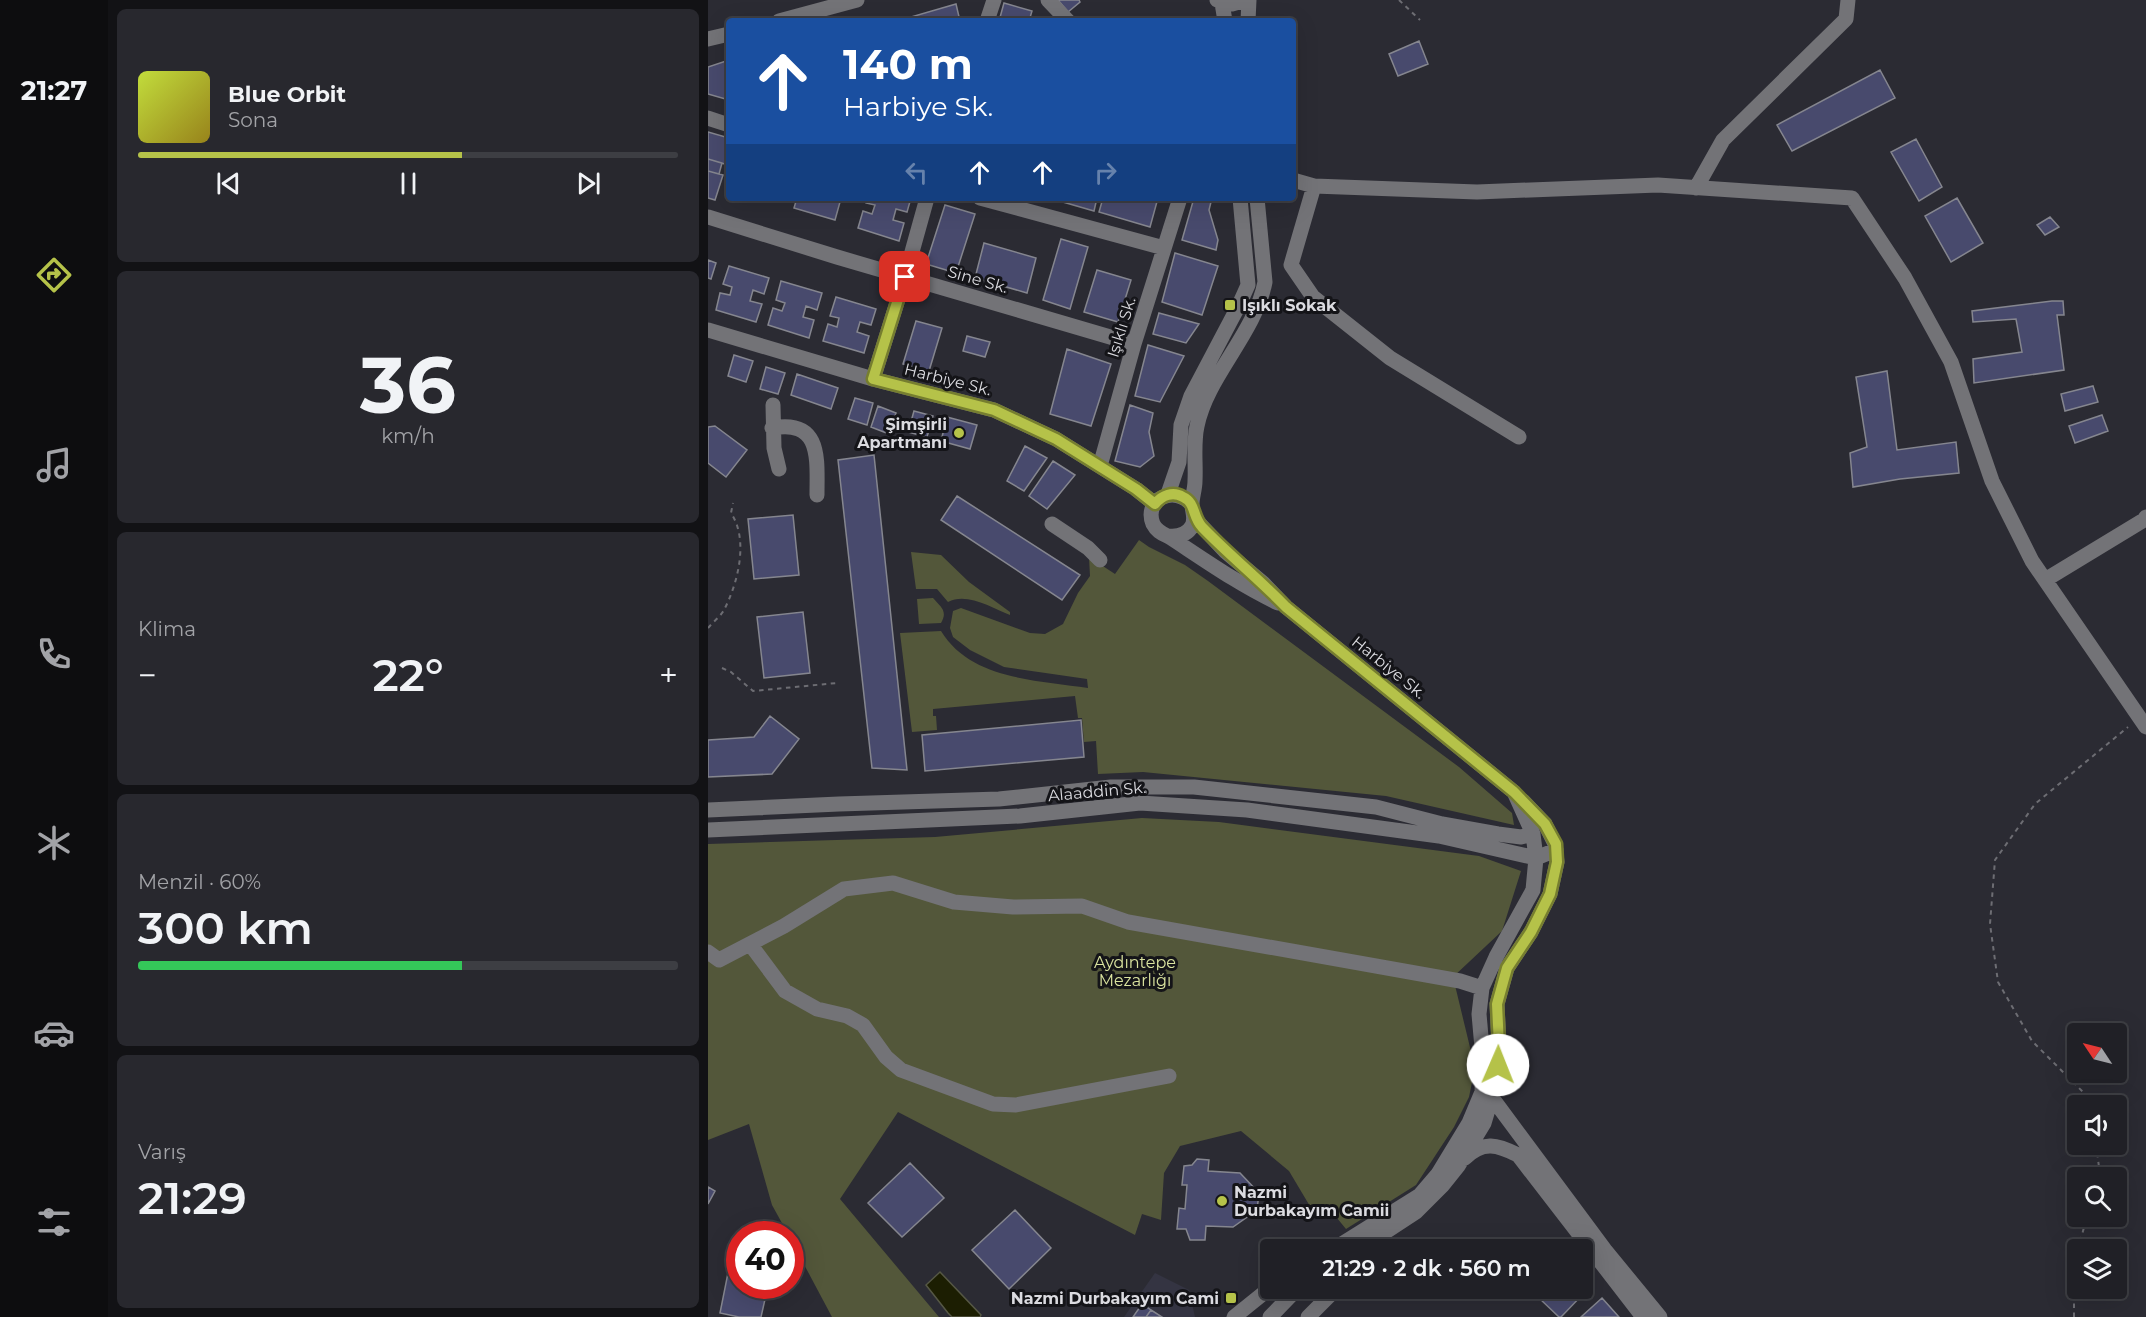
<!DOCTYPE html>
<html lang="tr">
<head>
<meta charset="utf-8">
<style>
  body { margin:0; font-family:Montserrat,sans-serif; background:#28282e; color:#f1f3f6; height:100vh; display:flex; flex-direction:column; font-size:22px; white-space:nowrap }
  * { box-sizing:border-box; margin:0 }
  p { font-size:20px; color:#a2a3a7 }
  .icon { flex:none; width:33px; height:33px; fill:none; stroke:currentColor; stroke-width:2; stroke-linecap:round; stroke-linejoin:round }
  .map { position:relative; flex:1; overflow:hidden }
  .details { display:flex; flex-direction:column; gap:9px; padding:9px; background:#121215; width:600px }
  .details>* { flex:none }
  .banner { position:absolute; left:18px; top:18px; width:570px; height:183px; border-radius:6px; box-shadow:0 6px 24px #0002,0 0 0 2px #3d3e43; background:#1a4fa0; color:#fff; overflow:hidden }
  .needle { width:39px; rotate:305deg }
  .controls { position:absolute; left:1359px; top:1023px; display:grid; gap:12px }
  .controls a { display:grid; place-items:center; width:60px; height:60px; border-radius:6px; background:#202026; box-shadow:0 6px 24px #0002,0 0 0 2px #3d3e43; font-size:30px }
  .speed { position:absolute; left:18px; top:1221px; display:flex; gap:12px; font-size:30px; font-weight:700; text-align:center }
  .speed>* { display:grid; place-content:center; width:78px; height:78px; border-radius:50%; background:#202026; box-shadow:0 6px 24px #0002,0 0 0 2px #3d3e43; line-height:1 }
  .speed .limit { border:9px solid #d22; background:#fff; color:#111 }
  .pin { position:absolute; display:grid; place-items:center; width:51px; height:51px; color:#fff; margin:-26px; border-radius:12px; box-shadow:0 3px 9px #0006 }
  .me { position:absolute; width:66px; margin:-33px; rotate:1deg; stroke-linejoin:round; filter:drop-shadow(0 0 4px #0008) }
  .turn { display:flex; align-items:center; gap:21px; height:126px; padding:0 18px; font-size:27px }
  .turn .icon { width:78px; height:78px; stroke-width:2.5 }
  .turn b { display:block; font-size:42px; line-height:51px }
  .lanes { display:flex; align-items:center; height:57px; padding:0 18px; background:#0003; justify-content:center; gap:30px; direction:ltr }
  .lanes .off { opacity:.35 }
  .big { font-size:45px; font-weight:600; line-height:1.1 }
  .details .card { flex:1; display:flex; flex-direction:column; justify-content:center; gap:9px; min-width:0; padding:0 21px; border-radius:9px; background:#28282e }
  .details .dial { align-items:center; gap:0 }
  .dial b { font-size:78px; line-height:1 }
  .song { display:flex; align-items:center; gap:18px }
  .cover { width:72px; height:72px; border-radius:9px; background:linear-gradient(135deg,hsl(70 70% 55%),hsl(50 70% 35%)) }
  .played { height:6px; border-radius:3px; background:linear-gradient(90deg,#b5c249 60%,#3d3e43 60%) }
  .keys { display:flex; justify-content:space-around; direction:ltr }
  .heat { display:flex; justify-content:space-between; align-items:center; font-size:33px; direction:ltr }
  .charge { height:9px; border-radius:4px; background:linear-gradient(90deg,#34c759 60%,#3d3e43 0) }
  .trip { position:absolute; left:552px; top:1239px; width:333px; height:60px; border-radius:6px; background:#202026; box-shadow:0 6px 24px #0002,0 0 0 2px #3d3e43; font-weight:600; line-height:60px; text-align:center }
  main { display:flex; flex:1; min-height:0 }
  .tab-bar { display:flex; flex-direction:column; width:108px; justify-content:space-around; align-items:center; background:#0d0d0f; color:#a2a3a7 }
  .tab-bar .icon { width:42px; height:42px }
  .tab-bar .selected { color:#b5c249 }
  .tab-bar b { font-size:27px; color:#f1f3f6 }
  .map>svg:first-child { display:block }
  .built { fill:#343442 }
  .green { fill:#53573a }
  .water { fill:#1c1e02; stroke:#555745; stroke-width:1.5 }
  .building { fill:#484a6d; stroke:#85868f; stroke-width:1.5 }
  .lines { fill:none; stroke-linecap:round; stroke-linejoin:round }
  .path { stroke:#6d6d73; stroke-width:2; stroke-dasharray:4.5 4.5; stroke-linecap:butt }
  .minor { stroke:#737377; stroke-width:15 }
  .route-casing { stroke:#767e2f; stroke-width:15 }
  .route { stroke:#b5c249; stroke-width:10 }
  .poi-dot { fill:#b5c249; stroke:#141418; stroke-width:2 }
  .labels { text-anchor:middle; stroke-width:6; stroke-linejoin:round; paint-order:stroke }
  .street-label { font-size:16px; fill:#dbdbe0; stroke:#141418 }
  .poi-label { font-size:16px; font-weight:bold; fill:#dbdbe0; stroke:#141418; text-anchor:start }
  .park-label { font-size:16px; fill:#dae39f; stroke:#141418 }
</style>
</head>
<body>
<main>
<nav class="tab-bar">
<b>21:27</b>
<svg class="icon selected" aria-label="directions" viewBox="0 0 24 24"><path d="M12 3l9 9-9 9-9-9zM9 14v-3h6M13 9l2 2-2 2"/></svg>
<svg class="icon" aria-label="music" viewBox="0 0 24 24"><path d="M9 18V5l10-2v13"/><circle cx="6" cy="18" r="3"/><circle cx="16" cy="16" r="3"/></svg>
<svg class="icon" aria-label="phone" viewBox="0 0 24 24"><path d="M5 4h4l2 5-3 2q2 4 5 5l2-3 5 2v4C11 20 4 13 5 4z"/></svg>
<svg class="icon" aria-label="climate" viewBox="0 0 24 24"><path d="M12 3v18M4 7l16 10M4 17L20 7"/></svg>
<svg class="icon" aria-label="car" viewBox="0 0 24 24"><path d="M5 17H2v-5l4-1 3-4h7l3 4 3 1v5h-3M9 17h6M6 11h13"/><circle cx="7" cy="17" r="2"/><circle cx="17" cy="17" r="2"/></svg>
<svg class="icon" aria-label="filters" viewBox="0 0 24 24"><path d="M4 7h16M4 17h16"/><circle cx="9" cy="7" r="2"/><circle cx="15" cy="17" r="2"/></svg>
</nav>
<section class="details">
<div class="card">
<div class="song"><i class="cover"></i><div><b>Blue Orbit</b><p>Sona</p></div></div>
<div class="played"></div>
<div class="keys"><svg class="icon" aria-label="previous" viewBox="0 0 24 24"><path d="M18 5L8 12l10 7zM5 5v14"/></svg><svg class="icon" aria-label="pause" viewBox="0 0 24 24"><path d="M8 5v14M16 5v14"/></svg><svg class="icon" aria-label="next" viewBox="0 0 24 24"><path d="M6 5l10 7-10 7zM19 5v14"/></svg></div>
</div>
<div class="card dial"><b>36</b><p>km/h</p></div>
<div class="card"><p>Klima</p>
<div class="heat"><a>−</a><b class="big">22°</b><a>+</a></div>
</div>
<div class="card"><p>Menzil · 60%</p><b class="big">300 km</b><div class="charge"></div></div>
<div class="card"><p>Varış</p><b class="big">21:29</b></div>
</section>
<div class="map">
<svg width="1438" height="1317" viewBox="0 0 1438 1317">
  <rect width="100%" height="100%" fill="#2b2b33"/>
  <!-- built -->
  <path class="built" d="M447,1273L481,1290L487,1317H416Z"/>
  <!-- green -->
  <path class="green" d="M431,540L441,547L477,565L500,581L751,767L804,813L806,825L678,796L435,772L390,774L388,741L376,742L374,718H370L367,696L225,709V716H228L229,730L204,732L192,633L233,631C263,680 329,680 380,688L379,679L296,667L262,650L245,637L242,628L245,611L253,608L322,633L337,634L355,624L370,593L382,576L381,557L407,574Z
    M203,552L233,555L261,582L302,612V615C284,608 259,592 240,602L229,589H208Z
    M225,598C233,607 240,611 233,623L211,624L209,599Z
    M434,818L511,822L771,856L813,871L794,931L745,977L767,1068L761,1097L746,1127L708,1185L638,1229L624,1212L606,1213L581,1171L533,1131L472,1146L456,1173L453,1220L434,1214L427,1235L190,1112L132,1199L231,1317H124L83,1240L82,1234H80L64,1205L41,1124L0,1140V844L227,837Z"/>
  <!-- water -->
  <path class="water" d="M232,1272L273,1315L272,1317H244L240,1313L218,1285Z"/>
  <!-- building -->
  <path class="building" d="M350,0H371L372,2L360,12Z
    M296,3L324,11L321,21H291Z
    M248,4L252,21H196V19Z
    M711,41L720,64L690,76L681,54Z
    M21,60V100L0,94V67Z
    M1172,70L1187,98L1084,151L1069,125Z
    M0,132L21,138L20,165L0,159Z
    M1208,139L1234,187L1211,201L1183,152Z
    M0,159L14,163L11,174L0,171Z
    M0,171L15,175L7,200L0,198Z
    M49,198H64L63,202Z
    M89,198H121L132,202L127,220L86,208Z
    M159,198H203L199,212L188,209L185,220L196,223L191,241L150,228L155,211L164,214L167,205L158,203Z
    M341,198H389L386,211Z
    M395,198H450L442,227L391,212Z
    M486,198H504L501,210L510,240L508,250L474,240Z
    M1249,198L1275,243L1243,262L1217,216Z
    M237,205L267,214L248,273L218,264Z
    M1342,217L1351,227L1337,235L1329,225Z
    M353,239L380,247L362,309L335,300Z
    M276,243L328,258L319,293L267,278Z
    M467,253L510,266L494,315L454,302Z
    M0,260L8,263L3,279L0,278Z
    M21,266L61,278L56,294L45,290L42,301L54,304L48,322L8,310L12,293L22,295L24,287L15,284Z
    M389,270L423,280L410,322L376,312Z
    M73,281L114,293L109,310L98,306L95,317L106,320L101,338L60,325L65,308L74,311L77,303L68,300Z
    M128,297L168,309L163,325L152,322L149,332L161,336L156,353L115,341L120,324L129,327L131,318L122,316Z
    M1344,301H1355L1356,315H1349L1356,370L1266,383L1265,359L1314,352L1308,319L1265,322L1264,311Z
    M451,313L491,324L478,343L445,334Z
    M208,321L234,328L221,371L195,364Z
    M259,336L282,342L277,357L255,351Z
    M440,345L476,356L452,402L427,396Z
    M359,349L403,364L383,426L342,414Z
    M26,355L45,361L38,382L20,376Z
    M58,367L77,373L70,394L52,389Z
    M1179,371L1189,450L1248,442L1251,473L1192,479L1145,487L1142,453L1159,447L1148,377Z
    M89,374L130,388L123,409L83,395Z
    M1385,386L1390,402L1357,411L1353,394Z
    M147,398L165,403L159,425L140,419Z
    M422,405L445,413L441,432L446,456L432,467L407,461Z
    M170,406L188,413L181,434L163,427Z
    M206,411L225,416L219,437L200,432Z
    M1394,415L1400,431L1367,443L1361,426Z
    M239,417L269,425L262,449L233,441Z
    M7,426L39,450L18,477L0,463V427Z
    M317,446L339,458L316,491L299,481Z
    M166,455L199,770L164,768L130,460Z
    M345,461L367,475L339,509L321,496Z
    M249,496L372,575L354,600L233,520Z
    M85,515L91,575L46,579L40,519Z
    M95,612L102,673L56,678L49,617Z
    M62,716L91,739L64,774L0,777V740L46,737Z
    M373,720L376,757L217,771L214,735Z
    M489,1159L501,1160L500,1171L532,1173L551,1193L549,1210L525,1227L498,1226L497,1240H482L478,1229H469L471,1208L477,1209L479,1185H474L476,1166L484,1165Z
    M202,1163L236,1198L194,1237L160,1203Z
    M0,1187L7,1191L0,1204Z
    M307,1210L343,1248L301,1289L264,1250Z
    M844,1238L849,1250H816Z
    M24,1253L32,1254V1286H60L53,1317H31L12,1313Z
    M840,1288H871L876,1293L853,1317H851L831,1298Z
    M894,1298L911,1317H873Z
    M434,1304L443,1310L438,1317H425Z
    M443,1310L454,1317H438Z"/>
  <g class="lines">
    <!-- path -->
    <path class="path" d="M691,0L712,20
      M0,628C5,622 12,617 16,610C30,583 41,540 23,513L25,503
      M14,668L23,672L45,691L129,683
      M1383,1106L1382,1099L1324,1041L1290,982L1282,924L1287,860L1327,804L1420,727
      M1388,1144L1391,1167L1388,1178
      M1370,1250L1379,1216
      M1366,1317V1266L1370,1253"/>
    <!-- minor -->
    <path class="minor" d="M340,0L360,21
      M509,0L524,4L538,0
      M514,3L517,21
      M71,21L149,0
      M279,21L286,0
      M540,21L541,0
      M0,39L21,34
      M0,118L21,125
      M585,180L606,186L769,192L950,185L1144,198L1197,278L1243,362L1284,481L1324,561L1438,727
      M606,186L583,265L605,297L682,358L811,437
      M988,188L1015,140L1138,19L1140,0
      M272,198L456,248
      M0,217L129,257L426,344
      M0,330L165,379L286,410L348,439L428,489L447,504
      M165,379L197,277L219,198
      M65,405L66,448L71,469
      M64,428C114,419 109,459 109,495
      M392,466L426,344L472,198
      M460,494L471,462L473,425L483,396L531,305L540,285L532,198
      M484,505C467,484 435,499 445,524C449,532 456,534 463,538C498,561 532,585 570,603
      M486,518L518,552L555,583L578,607L806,792L825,834L828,858L825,890L788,957L774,988L771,1014L775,1059L774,1092L761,1123L730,1174L712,1195L624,1250
      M344,524L380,548L392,560
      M460,536C470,537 479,535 484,526C488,518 484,512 484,504C484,497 487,489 487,481C488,463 485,444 489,426C499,376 547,334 557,282L549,198
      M1337,580L1436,520L1438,517
      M0,810L131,804L291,799L403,787H486L668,807L734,824L790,834L813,837L825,834
      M0,830L312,816L432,803L539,810L731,836L828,858L848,850
      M42,944L77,991L109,1009L139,1016L155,1025L178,1057L193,1070L285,1104L308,1105L461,1076
      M0,952L11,960L76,926L136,889L185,883L246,902L305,907L374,906L420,922L752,981L774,988
      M785,1099L897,1250L952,1317
      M757,1158C775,1140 790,1145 810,1155L935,1317
      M650,1250L708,1212L734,1186L750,1166L776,1123L788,1083L791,1046L789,1004L799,968L823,932L842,894L849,862L847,844L837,824L815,801
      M526,1317L562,1288
      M562,1317L590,1288
      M600,1317L629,1288"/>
  </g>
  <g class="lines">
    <!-- route casing -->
    <g class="route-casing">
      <path id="route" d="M197,277L165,379L286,410L348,439L428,489L447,504C454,495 465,491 475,497C488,503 484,516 494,527C521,555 551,579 578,607L806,792L837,824L848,844L849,862L842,894L823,932L799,968L789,1004L791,1046L790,1065"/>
    </g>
    <!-- route -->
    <use href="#route" class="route"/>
  </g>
  <!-- markers -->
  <g class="poi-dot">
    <rect x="516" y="299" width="12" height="12" rx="3"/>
    <circle cx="251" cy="433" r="6"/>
    <circle cx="514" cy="1201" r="6"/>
    <rect x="517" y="1292" width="12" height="12" rx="3"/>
  </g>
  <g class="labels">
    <!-- street labels -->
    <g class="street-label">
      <text transform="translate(270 279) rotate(16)" y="6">Sine Sk.</text>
      <text transform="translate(413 327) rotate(-73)" y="6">Işıklı Sk.</text>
      <text transform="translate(240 379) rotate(14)" y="6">Harbiye Sk.</text>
      <text transform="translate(681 667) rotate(39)" y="6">Harbiye Sk.</text>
      <text transform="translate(389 791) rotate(-5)" y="6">Alaaddin Sk.</text>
    </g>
    <!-- poi labels -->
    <g class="poi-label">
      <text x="534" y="311">Işıklı Sokak</text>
      <text x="239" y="430" text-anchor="end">Şimşirli<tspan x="239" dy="18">Apartmanı</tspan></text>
      <text x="526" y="1198">Nazmi<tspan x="526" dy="18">Durbakayım Camii</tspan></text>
      <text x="511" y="1304" text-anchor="end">Nazmi Durbakayım Cami</text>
    </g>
    <!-- park labels -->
    <g class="park-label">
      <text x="427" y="968">Aydıntepe<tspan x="427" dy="18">Mezarlığı</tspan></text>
    </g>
  </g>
</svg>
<div class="controls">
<a><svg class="needle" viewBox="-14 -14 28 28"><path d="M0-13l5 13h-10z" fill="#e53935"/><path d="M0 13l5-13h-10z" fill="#a2a3a7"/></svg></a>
<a><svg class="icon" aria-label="sound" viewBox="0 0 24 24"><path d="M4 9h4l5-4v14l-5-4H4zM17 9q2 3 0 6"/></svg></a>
<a><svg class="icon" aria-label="search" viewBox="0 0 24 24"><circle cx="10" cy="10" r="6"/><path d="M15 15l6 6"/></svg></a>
<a><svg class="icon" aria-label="layers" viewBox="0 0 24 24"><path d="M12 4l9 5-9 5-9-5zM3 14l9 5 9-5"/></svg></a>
</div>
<div class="speed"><div class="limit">40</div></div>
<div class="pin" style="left:197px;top:277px;background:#d93025"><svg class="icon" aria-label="arrive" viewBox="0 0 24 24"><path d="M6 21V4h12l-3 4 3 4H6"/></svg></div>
<svg class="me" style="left:790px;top:1065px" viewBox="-20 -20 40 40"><circle r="19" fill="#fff"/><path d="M0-13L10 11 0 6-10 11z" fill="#b5c249"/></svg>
<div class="trip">21:29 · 2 dk · 560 m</div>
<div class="banner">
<div class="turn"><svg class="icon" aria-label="ahead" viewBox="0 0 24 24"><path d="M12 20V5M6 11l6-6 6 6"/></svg><div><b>140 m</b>Harbiye Sk.</div></div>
<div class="lanes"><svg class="icon off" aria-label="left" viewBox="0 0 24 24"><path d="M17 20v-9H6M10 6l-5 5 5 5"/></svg><svg class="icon" aria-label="ahead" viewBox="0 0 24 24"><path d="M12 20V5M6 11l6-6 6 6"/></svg><svg class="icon" aria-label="ahead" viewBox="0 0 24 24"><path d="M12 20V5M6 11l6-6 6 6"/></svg><svg class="icon off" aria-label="right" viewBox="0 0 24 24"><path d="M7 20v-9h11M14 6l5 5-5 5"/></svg></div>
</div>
</div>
</main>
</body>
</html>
